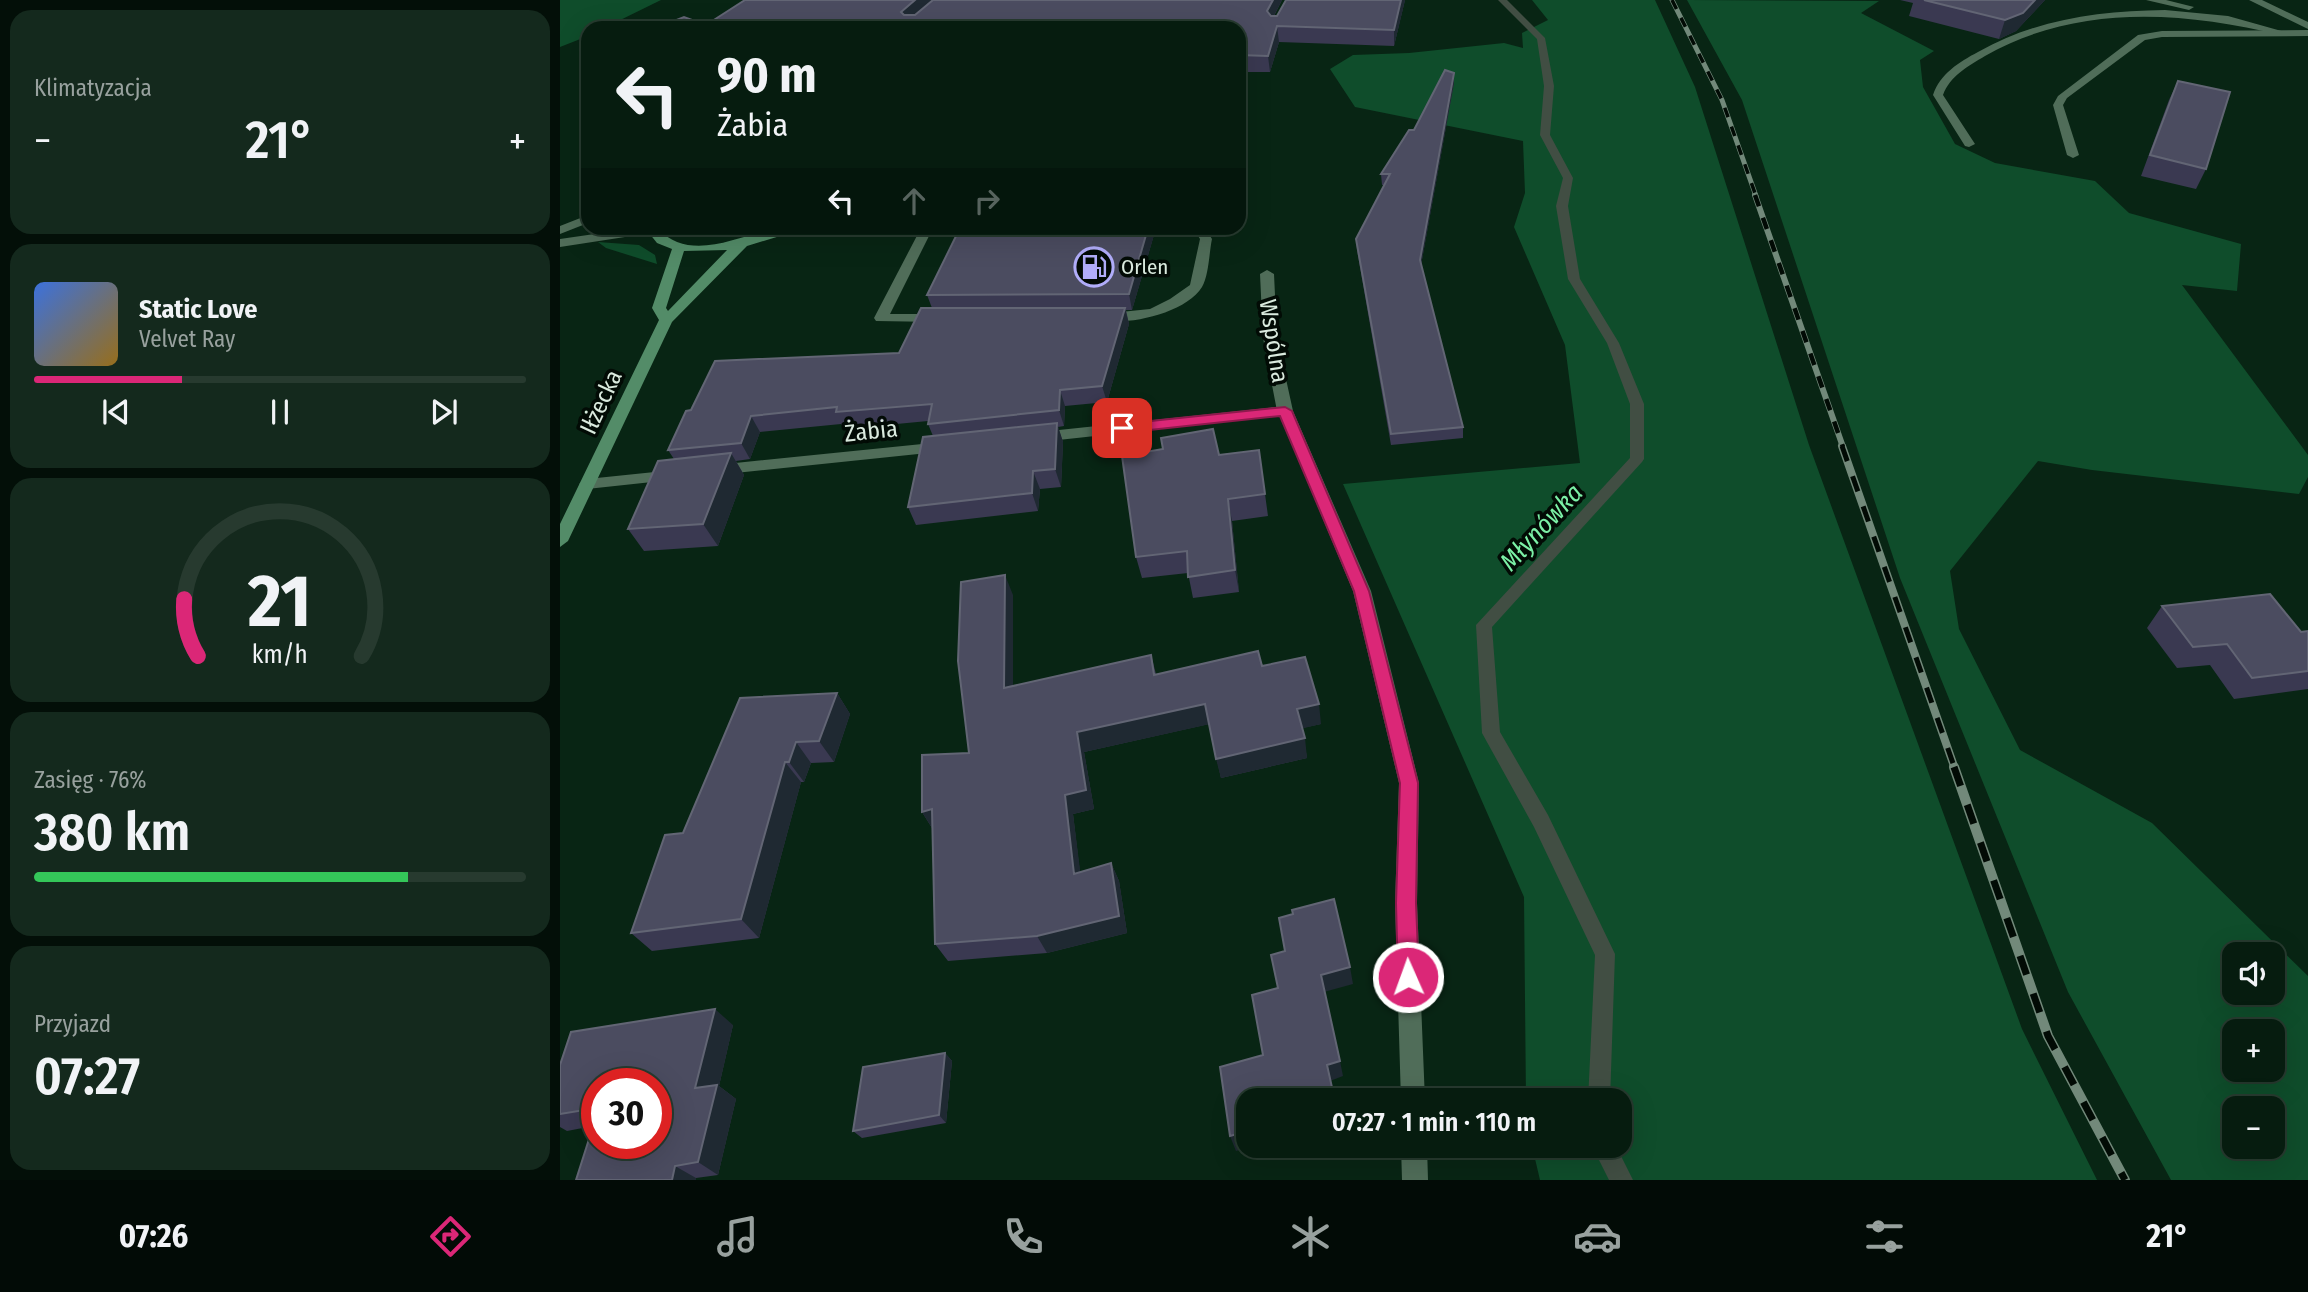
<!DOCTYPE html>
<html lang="pl">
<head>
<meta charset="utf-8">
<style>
  body { margin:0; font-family:"Fira Sans Condensed",sans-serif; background:#14291d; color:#f1f3f6; height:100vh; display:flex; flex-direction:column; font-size:26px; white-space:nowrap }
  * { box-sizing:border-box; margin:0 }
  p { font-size:23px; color:#98a19e }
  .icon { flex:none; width:38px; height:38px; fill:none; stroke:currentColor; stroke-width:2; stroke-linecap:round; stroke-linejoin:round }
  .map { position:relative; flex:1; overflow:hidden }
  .drawer { display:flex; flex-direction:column; gap:10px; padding:10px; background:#030f08; width:560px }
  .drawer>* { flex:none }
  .top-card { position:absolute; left:21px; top:21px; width:665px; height:214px; border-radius:21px; box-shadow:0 7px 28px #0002,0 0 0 2px #273a2f; background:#061c0f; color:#f1f3f6; overflow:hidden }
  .buttons { position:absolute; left:1662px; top:942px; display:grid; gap:14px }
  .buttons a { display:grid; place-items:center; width:63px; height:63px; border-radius:14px; background:#061c0f; box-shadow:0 7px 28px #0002,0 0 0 2px #273a2f; font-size:35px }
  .speed { position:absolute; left:21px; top:1068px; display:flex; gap:14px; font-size:35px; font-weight:700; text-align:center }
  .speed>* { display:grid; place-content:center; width:91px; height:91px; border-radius:50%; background:#061c0f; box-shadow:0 7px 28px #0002,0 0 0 2px #273a2f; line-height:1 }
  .speed .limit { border:10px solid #d22; background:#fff; color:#111 }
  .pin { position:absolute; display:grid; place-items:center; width:60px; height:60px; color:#fff; margin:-30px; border-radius:14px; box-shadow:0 4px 10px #0006 }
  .me { position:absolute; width:77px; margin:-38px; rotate:358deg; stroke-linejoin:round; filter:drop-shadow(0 0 5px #0008) }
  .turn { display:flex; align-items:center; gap:24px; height:147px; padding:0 21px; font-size:32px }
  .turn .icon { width:91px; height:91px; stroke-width:2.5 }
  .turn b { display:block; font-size:49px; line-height:60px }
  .lanes { display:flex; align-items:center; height:66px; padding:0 21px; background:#0003; justify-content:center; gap:35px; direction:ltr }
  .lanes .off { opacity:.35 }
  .big { font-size:52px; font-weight:600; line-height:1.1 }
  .drawer .widget { flex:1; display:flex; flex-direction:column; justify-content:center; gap:10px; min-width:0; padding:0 24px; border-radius:21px; background:#14291d }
  .drawer .dial { align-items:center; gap:0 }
  .dial svg { height:182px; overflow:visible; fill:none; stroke:#273a2f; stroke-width:7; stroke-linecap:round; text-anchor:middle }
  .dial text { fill:#f1f3f6; stroke:none }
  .song { display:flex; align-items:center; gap:21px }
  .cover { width:84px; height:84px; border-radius:10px; background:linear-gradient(135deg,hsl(220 70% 55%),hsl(40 70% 35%)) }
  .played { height:7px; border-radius:4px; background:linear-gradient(90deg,#db2777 30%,#273a2f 30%) }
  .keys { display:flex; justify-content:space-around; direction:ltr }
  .heat { display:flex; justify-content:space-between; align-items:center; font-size:38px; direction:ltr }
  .charge { height:10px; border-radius:5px; background:linear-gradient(90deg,#34c759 76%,#273a2f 0) }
  .trip { position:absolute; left:676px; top:1088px; width:396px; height:70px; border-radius:21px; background:#061c0f; box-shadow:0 7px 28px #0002,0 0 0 2px #273a2f; font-weight:600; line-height:70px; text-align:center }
  .tabs { display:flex; height:112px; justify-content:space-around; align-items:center; background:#020b06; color:#98a19e }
  .tabs .icon { width:49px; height:49px }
  .tabs .active { color:#db2777 }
  .tabs b { font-size:32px; color:#f1f3f6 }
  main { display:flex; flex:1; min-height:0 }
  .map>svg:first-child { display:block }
  .green { fill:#0f4d2b; fill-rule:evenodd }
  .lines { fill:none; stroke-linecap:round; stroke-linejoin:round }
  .stream { fill:#414e43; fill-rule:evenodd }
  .service { fill:#506d59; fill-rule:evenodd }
  .minor { fill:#506d59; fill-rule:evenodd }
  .tertiary { fill:#506d59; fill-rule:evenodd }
  .secondary { fill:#538c68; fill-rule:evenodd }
  .rail-far3-casing { stroke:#72897a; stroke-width:5 }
  .rail-far2-casing { stroke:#72897a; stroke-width:6 }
  .rail-far1-casing { stroke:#72897a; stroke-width:8 }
  .rail-casing { stroke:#72897a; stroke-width:10 }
  .rail-far3 { stroke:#020b05; stroke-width:3.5; stroke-dasharray:10; stroke-linecap:butt }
  .rail-far2 { stroke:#020b05; stroke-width:4.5; stroke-dasharray:12; stroke-linecap:butt }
  .rail-far1 { stroke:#020b05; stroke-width:5; stroke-dasharray:16; stroke-linecap:butt }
  .rail { stroke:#020b05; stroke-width:7; stroke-dasharray:20; stroke-linecap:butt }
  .wall { fill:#3a3951; fill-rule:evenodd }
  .shaded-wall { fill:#1f2932 }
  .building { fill:#4b4c60; stroke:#626574; stroke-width:2 }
  .route { fill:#db2777; stroke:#8e194d; stroke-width:2 }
  .labels { text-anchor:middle; stroke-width:7; stroke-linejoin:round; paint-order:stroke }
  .far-poi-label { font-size:21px; fill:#daeade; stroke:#020b05; text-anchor:start }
  .street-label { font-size:24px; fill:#daeade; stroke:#020b05 }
  .water-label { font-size:26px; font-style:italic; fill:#7bf0a6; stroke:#020b05 }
</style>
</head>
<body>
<main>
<section class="drawer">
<div class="widget"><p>Klimatyzacja</p>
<div class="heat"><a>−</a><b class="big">21°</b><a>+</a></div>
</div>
<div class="widget">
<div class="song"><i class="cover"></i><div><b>Static Love</b><p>Velvet Ray</p></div></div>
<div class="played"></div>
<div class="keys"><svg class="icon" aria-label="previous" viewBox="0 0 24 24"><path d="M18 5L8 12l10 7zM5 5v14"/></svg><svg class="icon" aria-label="pause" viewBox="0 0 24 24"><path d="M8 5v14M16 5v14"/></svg><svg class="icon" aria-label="next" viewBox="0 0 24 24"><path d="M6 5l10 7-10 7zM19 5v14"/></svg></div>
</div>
<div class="widget dial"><svg viewBox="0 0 100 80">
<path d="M14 69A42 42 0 1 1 86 69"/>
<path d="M14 69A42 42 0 0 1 8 44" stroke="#db2777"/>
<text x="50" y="56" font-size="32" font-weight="700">21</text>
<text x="50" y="72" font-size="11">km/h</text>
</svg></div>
<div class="widget"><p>Zasięg · 76%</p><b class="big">380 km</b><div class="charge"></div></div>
<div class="widget"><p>Przyjazd</p><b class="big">07:27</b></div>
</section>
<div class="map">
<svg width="1748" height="1180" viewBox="0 0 1748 1180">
  <rect width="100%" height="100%" fill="#082514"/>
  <!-- green -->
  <path class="green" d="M0,0H101L44,28H28V36L0,47Z
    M972,0H1095L1135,87L1249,445L1462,1029L1537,1180H980L972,1146H1059V1101H966L964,897L783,484L1020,463L1005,345L954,227L965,193L963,141L795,107L770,69L793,55L849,53L944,43L963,48L962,33L988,20Z
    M1127,0L1319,1L1301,13L1374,51L1360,60L1363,87L1395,144L1435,163L1535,181L1569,213L1681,244L1677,291L1622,285L1748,455V477L1739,494L1532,470L1478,461L1390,571L1399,629L1460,750L1592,823L1748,976V1180H1611L1508,992L1340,578L1182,100ZM1675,954H1713V992H1675ZM1675,1031H1713V1069H1675ZM1675,1108H1713V1146H1675Z
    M38,242L79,245L95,255L97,264L46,248Z"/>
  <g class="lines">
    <!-- stream -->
    <path class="stream" d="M938,0H947L985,38L994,86L990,135L1013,178L1008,206L1020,279L1059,343L1084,404V459L1082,462L932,627L940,732L988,815L1055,954L1050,1101H1028L1035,955L974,827L922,733L916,625L1070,458V404L1047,343L1008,279L996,206L1003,178L980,135L984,86L977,39Z
      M1032,1146H1056L1073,1180H1049Z"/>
    <!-- service -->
    <path class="service" d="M1586,0H1606L1634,7L1629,10Z
      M1689,0H1702L1748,22V29Z
      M1605,10L1668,16L1725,32L1720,35C1622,11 1516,4 1425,56C1408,66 1390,76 1383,95L1415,144L1409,147L1405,146L1373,95C1380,74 1399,62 1418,52C1476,19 1539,11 1605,10Z
      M361,228H373L330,314H378L385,318L378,322L316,321L314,318Z
      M633,228H645L652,239C649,253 649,275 642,287C626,313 568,326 541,320V314L590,309L610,299L630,285L640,239Z
      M707,270L714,274L717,338L733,411L725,416L717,411L703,338L700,274Z"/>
    <!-- minor -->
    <path class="minor" d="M1748,30V36L1602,37L1585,40L1507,98L1503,105L1519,155L1513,158L1507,155L1493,105L1498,96L1578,35L1602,31Z
      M725,406L733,411L811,591L859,783L857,903L865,1101H841L835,903L839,783L793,591L720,416L480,442L472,437L480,432Z
      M382,442L390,447L387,451L156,475L148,470L156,465Z
      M114,470L120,471L122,475L120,479L27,489L19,484L27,479Z
      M841,1146H867L868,1180H842Z"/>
    <!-- tertiary -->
    <path class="tertiary" d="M28,215V223L0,234V226Z
      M76,228L97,229L91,233L0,247V239Z"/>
    <!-- secondary -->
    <path class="secondary" d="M85,228H97C137,270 192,224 236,228L220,236L187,246L112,322L8,541L0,547V524L99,320L92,308L112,249L97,243ZM167,250L108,311L106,308L124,251Z"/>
    <!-- rail-far3 casing -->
    <g class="rail-far3-casing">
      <path id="rail-far3" d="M1112,0L1162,100L1196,196"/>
    </g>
    <!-- rail-far2 casing -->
    <g class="rail-far2-casing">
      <path id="rail-far2" d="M1195,195L1283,447"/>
    </g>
    <!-- rail-far1 casing -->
    <g class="rail-far1-casing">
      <path id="rail-far1" d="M1282,446L1395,769"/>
    </g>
    <!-- rail casing -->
    <g class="rail-casing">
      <path id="rail" d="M1394,767L1488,1036L1565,1180"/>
    </g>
    <!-- rail-far3 -->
    <use href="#rail-far3" class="rail-far3"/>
    <!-- rail-far2 -->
    <use href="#rail-far2" class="rail-far2"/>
    <!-- rail-far1 -->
    <use href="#rail-far1" class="rail-far1"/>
    <!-- rail -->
    <use href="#rail" class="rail"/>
  </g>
  <!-- wall -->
  <path class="wall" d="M185,0H722L714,16H717L726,0H845L834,46L719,42L710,72H679V28L146,25Z
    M1340,0H1485L1456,31L1439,39L1349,16L1353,3Z
    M894,73V83L861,265L903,427V438L831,445L797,250L796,239L825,185H822L821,174Z
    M1618,81L1646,169L1636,189L1581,176L1609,100Z
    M596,228L572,310H566L569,324L547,402L505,406L504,426L498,427L503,442L501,487L480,489L478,511L356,525L348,507L373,436L368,424V421L284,429L281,424L200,432L190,459L176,461L184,475L158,546L84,551L68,529L114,459L108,450L131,410L339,353L372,308L367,295Z
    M699,450L708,516L672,521L679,592L633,598L628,573L582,578L576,557L659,455Z
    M453,595V686L591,655L596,674L702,666L761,724L742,728L747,758L661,778L649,724L524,752L534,809L513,814L520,873L551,863L559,881L567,933L487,953L388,961L375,944L372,828L362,812L409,753Z
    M1602,606L1741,632L1748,631V689L1674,699L1650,665L1617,668L1587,628Z
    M277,693L290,714L274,762L251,763L244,782H241L199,938L92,951L71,933L123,833Z
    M173,1025L159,1086L176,1099L158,1175L136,1178V1180H16L33,1126L7,1131L0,1127V1065ZM37,1083L96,1143H37Z
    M385,1053L392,1061L386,1123L302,1138L293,1131Z"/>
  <!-- shaded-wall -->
  <path class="shaded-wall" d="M355,0H379L346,28L341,12Z
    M713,0H722L708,27L707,11Z
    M841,0H845L834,46V30Z
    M1475,0H1485L1456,31L1439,39L1445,20Z
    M717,26L719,42L710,72L708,56Z
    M894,73V83L860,271V260Z
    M588,228H596L572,310L569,294Z
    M565,308L569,324L547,402L542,386Z
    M500,390L505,406L504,426L499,410Z
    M191,416L200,432L190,459L181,443Z
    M497,423L503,442L501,487L495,469Z
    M171,453L184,475L158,546L143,524Z
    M473,471L480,489L478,511L472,493Z
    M668,499L672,521L679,592L675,570Z
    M445,575L453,595V708L444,688Z
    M277,693L290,714L274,762L259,741Z
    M645,704L650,724L524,752L534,809L513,814L523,893L514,874L505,795L517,732Z
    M759,704L761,724L740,729L737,709Z
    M745,738L747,758L661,778L656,759Z
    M236,742L251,763L244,782L229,762Z
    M225,762L241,782L199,938L181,919Z
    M372,809L374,831L362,812Z
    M551,863L559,881L567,933L487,953L477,936Z
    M790,967L793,984L764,992L761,975Z
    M155,1009L173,1025L159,1086L176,1099L158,1175L138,1162L135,1088Z
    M385,1053L392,1061L386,1123L379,1115Z
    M780,1061L783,1076L770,1081L767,1065Z
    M688,1131V1146H691L676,1151L670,1136Z
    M115,1166L136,1178V1180H112Z"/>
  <!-- building -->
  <path class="building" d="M185,0H355L341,12L344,15H355L373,0H713L707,11L711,16H717L726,0H841L834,30L717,26L708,56L679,55V28H96L124,17L146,25Z
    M1364,0H1475L1463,13L1445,20Z
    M885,70L894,73L860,260L903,427L831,434L796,239L830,174H821L849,130H854Z
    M1618,81L1670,92L1646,169L1590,155Z
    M400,228H588L569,294L367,295Z
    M361,308H565L542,386L500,390L499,410L368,424L372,404L276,412L277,407L191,416L181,443L108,450L126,411L131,410L155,361L339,353Z
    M497,423L495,469L473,471L472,493L348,507L363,437Z
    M653,429L659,455L699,450L705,494L668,499L675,570L628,577L627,551L576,557L562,456L603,449L601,438Z
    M171,453L143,524L68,529L98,461Z
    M445,575L444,688L591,655L594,675L698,651L702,666L745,657L759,704L737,709L745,738L656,759L645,704L517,732L526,790L505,795L514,874L551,863L559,916L477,936L375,944L372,809L362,812V755L409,753L398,661L401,582Z
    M1710,594L1741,632L1748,631V671L1692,678L1667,644L1633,647L1602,606Z
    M277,693L259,741L236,742L229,762H225L181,919L71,933L105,835L123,833L180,698Z
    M774,899L790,967L761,975L780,1061L767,1065L775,1101H688V1131L670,1136L660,1067L703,1055L692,995L718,988L711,955L725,951L719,918L733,914L732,910Z
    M155,1009L135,1088L157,1085L138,1162L115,1166L112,1180H16L37,1114V1143H96V1083H37V1108L0,1114V1065L11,1032Z
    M385,1053L379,1115L293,1131L303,1067Z"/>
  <!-- route -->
  <path class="route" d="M725,407L732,411L809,591L858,783L856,903L859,977L856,984L848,987L841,984L838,977L836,903L840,783L794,591L720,416L562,433L555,428L562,424Z"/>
  <!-- icons -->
  <defs>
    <g id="fuel-ring" transform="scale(2.0125)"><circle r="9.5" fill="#020b05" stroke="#b1adfa" stroke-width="1.5"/><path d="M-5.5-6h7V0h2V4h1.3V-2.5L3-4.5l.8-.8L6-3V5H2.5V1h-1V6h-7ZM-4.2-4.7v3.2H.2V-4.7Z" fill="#b1adfa"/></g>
  </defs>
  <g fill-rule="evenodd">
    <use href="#fuel-ring" x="534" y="267"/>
  </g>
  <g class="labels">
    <!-- far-poi labels -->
    <g class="far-poi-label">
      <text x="561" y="274">Orlen</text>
    </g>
    <!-- street labels -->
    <g class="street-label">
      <text transform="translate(714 341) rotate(81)" y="8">Wspólna</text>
      <text transform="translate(41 402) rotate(-65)" y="8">Iłżecka</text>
      <text transform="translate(311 431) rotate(-6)" y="8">Żabia</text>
    </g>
    <!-- water labels -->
    <g class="water-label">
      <text transform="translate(981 527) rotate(-47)" y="9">Młynówka</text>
    </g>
  </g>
</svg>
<div class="buttons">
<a><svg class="icon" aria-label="sound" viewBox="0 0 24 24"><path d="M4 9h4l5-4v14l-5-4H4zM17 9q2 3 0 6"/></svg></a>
<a>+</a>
<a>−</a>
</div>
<div class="speed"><div class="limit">30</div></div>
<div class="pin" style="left:562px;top:428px;background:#d93025"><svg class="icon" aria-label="arrive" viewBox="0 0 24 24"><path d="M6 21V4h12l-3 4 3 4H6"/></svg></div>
<svg class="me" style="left:848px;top:977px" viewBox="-20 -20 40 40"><circle r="17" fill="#db2777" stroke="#fff" stroke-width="3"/><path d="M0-11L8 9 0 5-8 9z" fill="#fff"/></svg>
<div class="trip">07:27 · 1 min · 110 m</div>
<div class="top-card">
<div class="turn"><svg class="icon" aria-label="left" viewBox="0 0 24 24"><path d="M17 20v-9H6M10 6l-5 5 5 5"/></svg><div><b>90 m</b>Żabia</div></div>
<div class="lanes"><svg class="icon" aria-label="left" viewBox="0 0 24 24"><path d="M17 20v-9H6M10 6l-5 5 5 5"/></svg><svg class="icon off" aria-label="ahead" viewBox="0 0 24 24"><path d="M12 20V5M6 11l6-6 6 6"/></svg><svg class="icon off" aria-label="right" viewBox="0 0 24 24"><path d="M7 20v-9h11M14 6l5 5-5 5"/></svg></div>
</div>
</div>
</main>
<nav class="tabs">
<b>07:26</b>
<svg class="icon active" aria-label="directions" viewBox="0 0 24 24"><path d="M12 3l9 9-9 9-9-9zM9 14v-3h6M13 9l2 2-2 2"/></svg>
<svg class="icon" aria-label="music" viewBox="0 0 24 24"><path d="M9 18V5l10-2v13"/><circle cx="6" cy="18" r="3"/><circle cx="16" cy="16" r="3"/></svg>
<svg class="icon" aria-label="phone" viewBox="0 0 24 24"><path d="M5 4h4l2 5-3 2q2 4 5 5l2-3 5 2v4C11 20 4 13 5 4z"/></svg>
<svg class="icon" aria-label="climate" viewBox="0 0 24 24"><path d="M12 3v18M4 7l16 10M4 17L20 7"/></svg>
<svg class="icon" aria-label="car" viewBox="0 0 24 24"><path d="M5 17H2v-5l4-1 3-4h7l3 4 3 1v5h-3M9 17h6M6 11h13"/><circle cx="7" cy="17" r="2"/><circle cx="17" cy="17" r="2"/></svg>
<svg class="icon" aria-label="filters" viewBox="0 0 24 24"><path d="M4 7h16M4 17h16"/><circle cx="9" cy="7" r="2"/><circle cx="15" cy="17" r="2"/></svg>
<b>21°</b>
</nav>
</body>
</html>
